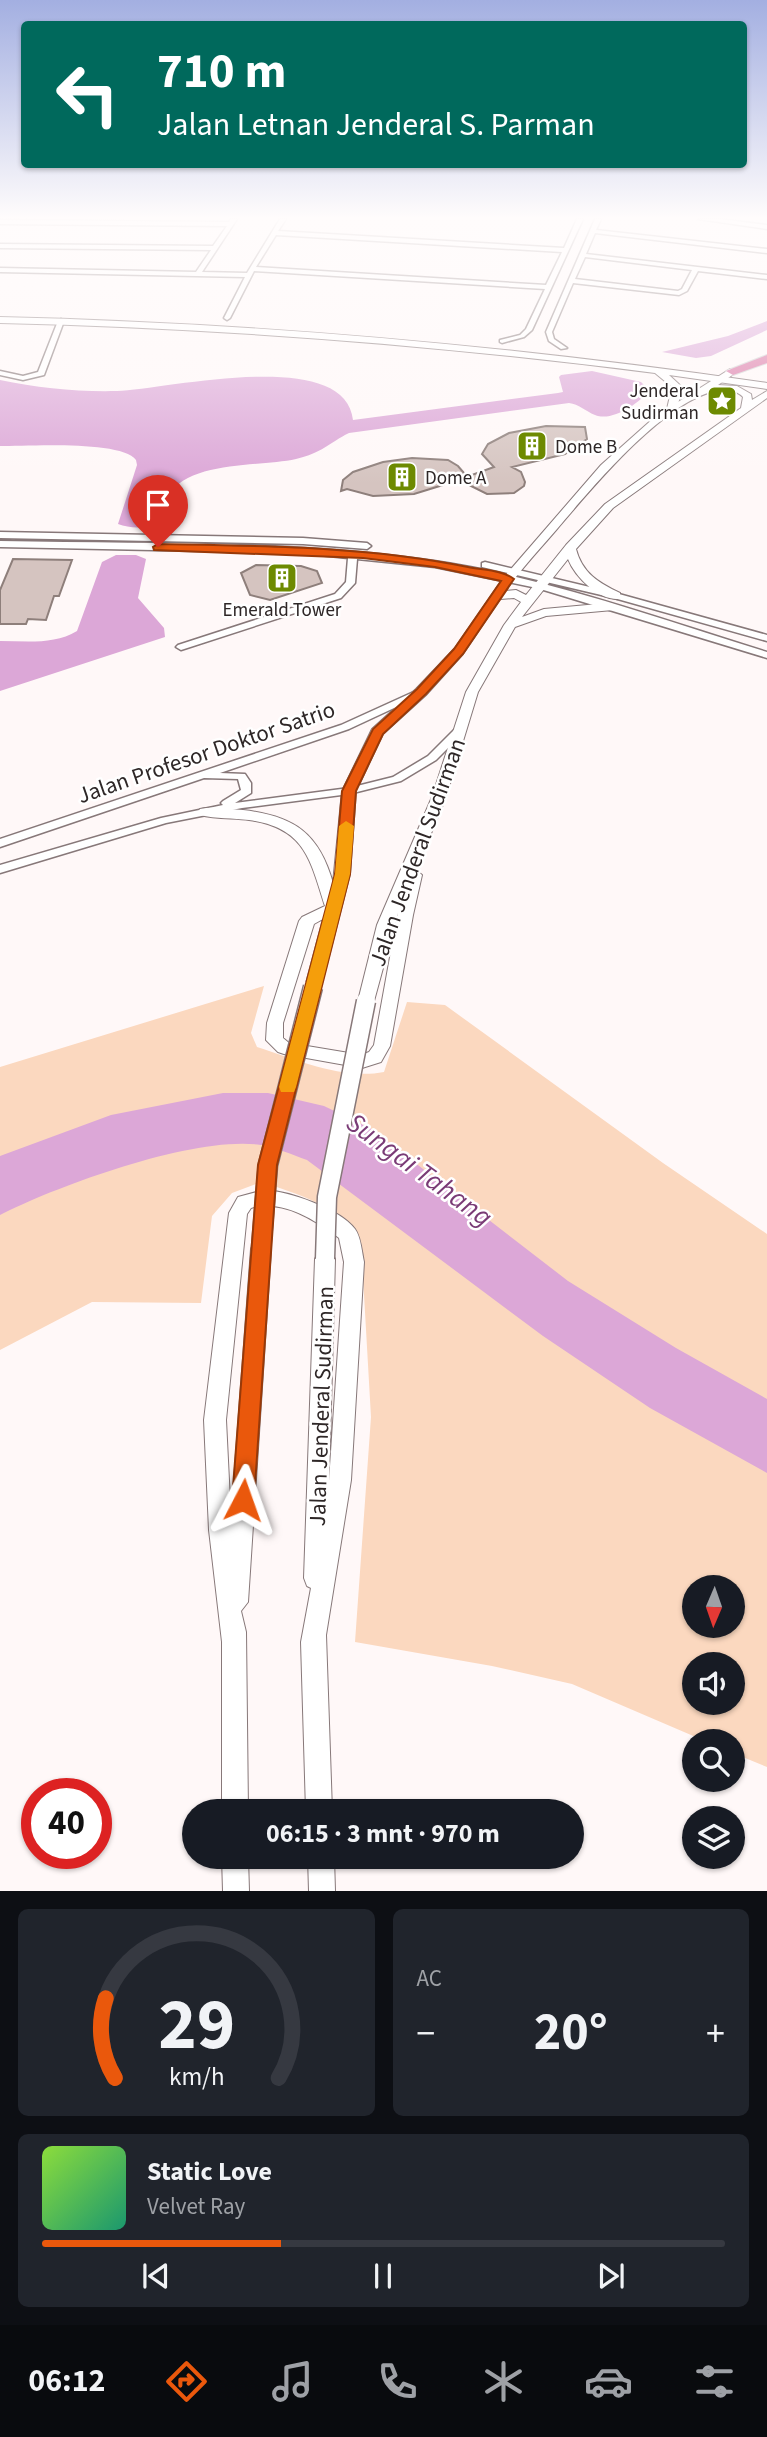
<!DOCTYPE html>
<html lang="id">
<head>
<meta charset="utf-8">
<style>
  body { margin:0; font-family:"Source Sans 3",sans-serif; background:#20242c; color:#f1f3f6; height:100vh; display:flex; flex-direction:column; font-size:26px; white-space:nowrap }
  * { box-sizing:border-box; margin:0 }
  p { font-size:23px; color:#9ea1a6 }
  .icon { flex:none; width:38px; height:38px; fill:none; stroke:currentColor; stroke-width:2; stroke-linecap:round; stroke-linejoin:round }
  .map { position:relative; height:1891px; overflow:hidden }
  .panel { display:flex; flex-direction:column; gap:18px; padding:18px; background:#0d0f14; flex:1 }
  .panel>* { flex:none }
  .top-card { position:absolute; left:21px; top:21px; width:726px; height:147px; border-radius:7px; box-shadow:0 2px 5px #0004; background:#00695c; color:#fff; overflow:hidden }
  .needle { width:46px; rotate:182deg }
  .buttons { position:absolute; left:682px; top:1575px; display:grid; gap:14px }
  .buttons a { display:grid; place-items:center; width:63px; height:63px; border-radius:50%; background:#171b24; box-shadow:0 2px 5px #0004; font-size:35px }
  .speed { position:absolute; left:21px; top:1778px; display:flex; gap:14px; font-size:35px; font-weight:700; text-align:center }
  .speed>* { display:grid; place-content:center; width:91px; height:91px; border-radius:50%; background:#171b24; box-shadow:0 2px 5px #0004; line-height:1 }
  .speed .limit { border:10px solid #d22; background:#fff; color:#111 }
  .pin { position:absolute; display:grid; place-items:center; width:60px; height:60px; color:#fff; margin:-72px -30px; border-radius:50% 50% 50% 0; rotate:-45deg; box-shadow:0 0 7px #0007 }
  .pin .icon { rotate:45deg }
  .me { position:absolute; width:77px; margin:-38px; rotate:4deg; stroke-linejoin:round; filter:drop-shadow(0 0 5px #0008) }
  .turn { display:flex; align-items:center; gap:24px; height:147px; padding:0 21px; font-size:32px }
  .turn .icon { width:91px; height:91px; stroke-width:2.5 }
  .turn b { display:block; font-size:49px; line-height:60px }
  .big { font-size:52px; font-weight:700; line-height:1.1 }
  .panel .tile { flex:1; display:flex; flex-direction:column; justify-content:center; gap:10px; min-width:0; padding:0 24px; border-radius:10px; background:#20242c }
  .panel .dial { align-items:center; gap:0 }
  .dial svg { height:182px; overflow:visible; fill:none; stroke:#363941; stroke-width:7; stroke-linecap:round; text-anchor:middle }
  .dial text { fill:#f1f3f6; stroke:none }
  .song { display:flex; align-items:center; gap:21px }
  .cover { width:84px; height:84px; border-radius:10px; background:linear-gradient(135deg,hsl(90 70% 55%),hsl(160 70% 35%)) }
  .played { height:7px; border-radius:4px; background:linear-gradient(90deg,#ea580c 35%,#363941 35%) }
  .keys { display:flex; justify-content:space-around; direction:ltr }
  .heat { display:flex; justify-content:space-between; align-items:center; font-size:38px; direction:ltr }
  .panel .tiles { flex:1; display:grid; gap:18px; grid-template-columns:1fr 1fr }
  .tile:last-child { grid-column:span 2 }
  .trip { position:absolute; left:182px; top:1799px; width:402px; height:70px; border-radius:35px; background:#171b24; box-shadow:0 2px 5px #0004; font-weight:700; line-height:70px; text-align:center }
  .dock { display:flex; height:112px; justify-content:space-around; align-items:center; background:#090b0e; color:#9ea1a6 }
  .dock .icon { width:49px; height:49px }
  .dock .active { color:#ea580c }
  .dock b { font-size:32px; color:#f1f3f6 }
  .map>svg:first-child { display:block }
  .green { fill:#fbd8bf; fill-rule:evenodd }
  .water { fill:#dca7d7 }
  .building { fill:#d5c4c0; stroke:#8e7f7b; stroke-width:2 }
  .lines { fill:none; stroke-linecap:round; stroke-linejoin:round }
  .minor-casing { stroke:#877879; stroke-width:3 }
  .tertiary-casing { stroke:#877879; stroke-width:2 }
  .secondary-casing { stroke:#877879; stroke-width:2 }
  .motorway-casing { stroke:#d5d4d4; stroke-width:2 }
  .minor { fill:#fff; fill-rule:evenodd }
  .tertiary { fill:#fff; fill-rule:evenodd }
  .secondary { fill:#fff; fill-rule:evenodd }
  .motorway { fill:#da76a5; fill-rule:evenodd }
  .tertiary-bridge-casing { stroke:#877879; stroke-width:21; stroke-linecap:butt }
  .tertiary-bridge { stroke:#fff; stroke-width:18 }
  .route { fill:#ea580c; stroke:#983908; stroke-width:2 }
  .slow { fill:#f59e0b }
  .labels { text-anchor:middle; stroke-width:5; stroke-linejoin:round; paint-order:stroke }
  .far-poi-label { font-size:19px; fill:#2e2727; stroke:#fff; text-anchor:start }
  .street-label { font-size:23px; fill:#2e2727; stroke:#fff }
  .near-water-label { font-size:28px; font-style:italic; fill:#7a3b76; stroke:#fff }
</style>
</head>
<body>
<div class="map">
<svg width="767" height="1891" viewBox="0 0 767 1891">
  <rect width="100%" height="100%" fill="#fff8f8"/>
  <!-- green -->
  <path class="green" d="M264,986L251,1033L257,1047C297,1060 343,1080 384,1072L407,1002L445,1005L663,1163L767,1234V1767L733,1753V1741H705L572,1684L492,1666L355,1642L371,1417L361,1242C339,1206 299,1194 261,1182L232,1193L212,1216L201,1303L92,1302L0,1350V1067ZM695,1587H733V1626H695ZM695,1664H733V1703H695Z"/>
  <!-- water -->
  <path class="water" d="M767,321V330L711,356L696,358L662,352L728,336Z
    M592,371L641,382L649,390C639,404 612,422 595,415C585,411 579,404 569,403L349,433C329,443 322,453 296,459C260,467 189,460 168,496C164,503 162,513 159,522C148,529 131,529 118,524L137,465L136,460C122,440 27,446 0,446V380C38,388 78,392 117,391C164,390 345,345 353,420L558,393L563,392L559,377L561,375Z
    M116,555H136L146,559L138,598L164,628L165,637L0,691V641C26,641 54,645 77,631L102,562Z
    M223,1093H268L324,1106L370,1128L568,1281L676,1348L767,1399V1473L650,1408L543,1336L307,1160C292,1155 276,1147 261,1145C196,1135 59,1185 0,1215V1156L111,1115Z"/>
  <!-- building -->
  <path class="building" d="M546,426L585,427L587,439L565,454L512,467L521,472L525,482L524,486L514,493L487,494L469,485L466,477L494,467L482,454L488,444L509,433Z
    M412,458L448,460L458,466L464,473L443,485L414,494L373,496L347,489L341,491L343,480L353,472L383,462Z
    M13,559L72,560L59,596H54L46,620L28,619L26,624H0V590Z
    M256,565L301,566L317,571L322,583L270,600L250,595L241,573Z"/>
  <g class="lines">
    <!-- minor casing -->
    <g class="minor-casing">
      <path id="minor" d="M231,219H237L202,272L247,273L280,219H286L278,231L564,248L577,219H583L532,330L524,337L502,343L500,342V340L520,335L526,329L545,289L254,271L230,318L227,320L224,318L245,277L0,272V268L196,272L211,250L0,248V244L213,246L227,226L0,224V220L229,222ZM276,235L562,252L546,285L256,267Z
        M595,219H601L596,230L767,249V253L595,233L586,254L767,275V279L698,271L687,291L679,295L573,283L552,332L554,339L567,348L561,349L549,341L546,332ZM585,257L692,270L682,289L678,291L575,279Z
        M698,219H719L767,225V229Z
        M61,319L64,321L44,375L23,380L0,375V371L23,376L38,372L58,321Z
        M0,532L303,538L367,543L371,546L367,549L303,544L0,538Z
        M0,541C145,544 292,540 434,561C545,577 660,619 767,652V658L537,588L435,567L357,559L355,583L341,598L181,650L176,647L178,645L335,594L346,582L348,558L300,553L0,547Z
        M485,562L619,594L767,635V641L614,598L482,567V563Z
        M418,690L422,691V695L349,729L220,773L245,774L251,783V793L235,803L349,788L393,777L428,756L457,727H465V731L436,760L401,781L349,794L242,808L166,823L0,873V865L161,818L223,805L221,803L223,801L241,790L238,779L204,778L0,847V839L341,725Z"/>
    </g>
    <!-- tertiary casing -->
    <g class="tertiary-casing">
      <path id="tertiary" d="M730,369L738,371L718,385L737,386L751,394L752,400L767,391V398L613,508L576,549C582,573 599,583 620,593V599C599,601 575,577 568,559L522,617L544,609L609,603L613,604V610L546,616L515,627L478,692L446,797L416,870L422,875L413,915L390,1046L381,1062L362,1068L284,1054L278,1052L266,1040L267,1023L299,921L302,917L325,906C310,859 305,828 249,820C233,818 216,819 200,815L198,812L200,809C213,806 230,809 243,810C294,816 319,833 333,883L342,791L372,729L416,689L455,648L504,577L601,465L656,416ZM715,391C726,390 735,389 743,397L741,408L605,504L566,545L526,595L516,590L505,591C521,569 540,549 557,529C592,488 662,403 715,391ZM514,598L521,602L504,625L466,692L432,797L377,925L358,1001L360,1005H372L374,1001L398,913L374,1045L369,1052L361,1055L289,1043L283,1038V1023L314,924L323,919L305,987L313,993L321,987L350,874L356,791L383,734L426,695L463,654L500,599Z
        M264,1190C289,1191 340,1209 355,1229C361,1237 362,1253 364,1262L351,1480L326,1635L332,1811H306L301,1642L311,1588L307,1586L304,1578L315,1259L318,1253L325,1251L332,1253L335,1259L329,1481L344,1262L339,1238C315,1220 283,1199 251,1208L247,1214L226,1420L231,1521L251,1249L254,1243L261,1241L268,1243L271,1249L248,1602L241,1611L246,1632L248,1811H222V1642L209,1530L204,1420L229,1213L238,1197Z
        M222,1857H248L249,1891H223Z
        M308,1857H334L335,1891H309Z"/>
    </g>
    <!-- secondary casing -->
    <g class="secondary-casing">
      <path id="secondary" d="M0,317C258,323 512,346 767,383V389L669,375L682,387L677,409L672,412L667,409L672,387L655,373C437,345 219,328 0,323Z"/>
    </g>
    <!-- motorway casing -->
    <g class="motorway-casing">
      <path id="motorway" d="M767,355V363L733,375L726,371Z"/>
    </g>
    <!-- minor -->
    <use href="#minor" class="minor"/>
    <!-- tertiary -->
    <use href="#tertiary" class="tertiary"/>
    <!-- secondary -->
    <use href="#secondary" class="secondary"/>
    <!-- motorway -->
    <use href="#motorway" class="motorway"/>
    <!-- tertiary-bridge casing -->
    <g class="tertiary-bridge-casing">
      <path id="tertiary-bridge" d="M261,1249L268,1165L313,987
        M325,1259L327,1197L366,1001"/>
    </g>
    <!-- tertiary-bridge -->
    <use href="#tertiary-bridge" class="tertiary-bridge"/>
  </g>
  <!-- sky -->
  <linearGradient id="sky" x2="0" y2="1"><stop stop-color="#a3afe1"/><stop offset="0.45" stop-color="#fffcfc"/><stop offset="1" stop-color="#fffcfc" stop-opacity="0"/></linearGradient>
  <rect width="767" height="484" fill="url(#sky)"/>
  <!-- route -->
  <path class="route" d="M158,544C262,546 366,546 468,567C482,570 503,570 514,579L463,654L426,694L383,734L356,791L350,874L277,1165L254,1500L251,1508L243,1511L235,1508L232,1500L258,1165L335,874L342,791L373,729L417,689L454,649L501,581L435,567L363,558L154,550L153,547Z"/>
  <!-- slow -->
  <path class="slow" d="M346,821L354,826L350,874L296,1087L294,1092H281L279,1087L335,874L339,826Z"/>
  <!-- icons -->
  <defs>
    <g id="sight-square" transform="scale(1.575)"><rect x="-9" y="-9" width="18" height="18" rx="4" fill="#6d8a01" stroke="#fff"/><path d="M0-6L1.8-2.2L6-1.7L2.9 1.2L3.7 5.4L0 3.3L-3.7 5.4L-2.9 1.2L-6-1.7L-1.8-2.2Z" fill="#fff"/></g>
    <g id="building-square" transform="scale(1.575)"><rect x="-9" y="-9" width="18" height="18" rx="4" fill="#6d8a01" stroke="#fff"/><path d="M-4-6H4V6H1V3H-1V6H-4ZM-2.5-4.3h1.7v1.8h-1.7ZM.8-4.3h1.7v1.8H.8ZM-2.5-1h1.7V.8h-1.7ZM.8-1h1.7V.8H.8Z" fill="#fff"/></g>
  </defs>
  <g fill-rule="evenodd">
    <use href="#sight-square" x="722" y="401"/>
    <use href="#building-square" x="532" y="446"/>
    <use href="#building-square" x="402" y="477"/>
    <use href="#building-square" x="282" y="578"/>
  </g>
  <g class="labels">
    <!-- far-poi labels -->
    <g class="far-poi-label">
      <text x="699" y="397" text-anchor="end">Jenderal<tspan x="699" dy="22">Sudirman</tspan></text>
      <text x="555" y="453">Dome B</text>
      <text x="425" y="484">Dome A</text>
      <text x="282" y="616" text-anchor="middle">Emerald Tower</text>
    </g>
    <!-- street labels -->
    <g class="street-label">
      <text transform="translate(206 752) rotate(-19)" y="8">Jalan Profesor Doktor Satrio</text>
      <text transform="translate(417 852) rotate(-70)" y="8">Jalan Jenderal Sudirman</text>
      <text transform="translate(321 1406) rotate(-88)" y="8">Jalan Jenderal Sudirman</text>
    </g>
    <!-- near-water labels -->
    <g class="near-water-label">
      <text transform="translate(420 1169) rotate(36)" y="10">Sungai Tahang</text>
    </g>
  </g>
</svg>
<div class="buttons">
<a><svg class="needle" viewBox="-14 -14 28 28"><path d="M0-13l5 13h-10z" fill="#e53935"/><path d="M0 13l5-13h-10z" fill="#9ea1a6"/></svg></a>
<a><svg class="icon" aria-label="sound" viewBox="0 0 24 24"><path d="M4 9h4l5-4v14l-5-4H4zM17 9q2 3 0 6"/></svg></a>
<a><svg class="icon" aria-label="search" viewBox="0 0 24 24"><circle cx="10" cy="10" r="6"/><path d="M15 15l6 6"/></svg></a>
<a><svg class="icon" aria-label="layers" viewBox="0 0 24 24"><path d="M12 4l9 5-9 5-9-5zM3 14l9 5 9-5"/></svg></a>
</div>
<div class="speed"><div class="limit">40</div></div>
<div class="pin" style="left:158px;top:547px;background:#d93025"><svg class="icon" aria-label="arrive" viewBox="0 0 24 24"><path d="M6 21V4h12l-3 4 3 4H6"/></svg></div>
<svg class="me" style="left:243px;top:1500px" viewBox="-20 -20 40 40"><path d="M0-17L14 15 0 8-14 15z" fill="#ea580c" stroke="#fff" stroke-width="4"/></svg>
<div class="trip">06:15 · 3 mnt · 970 m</div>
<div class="top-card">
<div class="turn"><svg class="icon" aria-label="left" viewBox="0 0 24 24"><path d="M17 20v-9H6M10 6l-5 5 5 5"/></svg><div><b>710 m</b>Jalan Letnan Jenderal S. Parman</div></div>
</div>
</div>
<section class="panel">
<div class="tiles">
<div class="tile dial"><svg viewBox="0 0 100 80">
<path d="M14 69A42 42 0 1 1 86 69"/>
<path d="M14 69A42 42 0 0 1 10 34" stroke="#ea580c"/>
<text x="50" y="56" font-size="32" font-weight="700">29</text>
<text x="50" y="72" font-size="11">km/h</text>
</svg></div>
<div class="tile"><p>AC</p>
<div class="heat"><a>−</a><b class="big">20°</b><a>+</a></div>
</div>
<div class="tile">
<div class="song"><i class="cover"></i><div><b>Static Love</b><p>Velvet Ray</p></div></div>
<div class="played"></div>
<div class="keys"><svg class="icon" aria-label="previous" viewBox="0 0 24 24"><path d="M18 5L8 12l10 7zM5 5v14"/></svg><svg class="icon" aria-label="pause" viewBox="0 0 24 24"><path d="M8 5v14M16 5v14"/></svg><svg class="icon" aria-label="next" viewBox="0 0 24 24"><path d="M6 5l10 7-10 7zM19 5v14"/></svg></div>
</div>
</div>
</section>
<nav class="dock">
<b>06:12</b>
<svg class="icon active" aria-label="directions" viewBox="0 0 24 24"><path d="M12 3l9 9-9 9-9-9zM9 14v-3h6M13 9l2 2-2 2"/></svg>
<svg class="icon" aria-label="music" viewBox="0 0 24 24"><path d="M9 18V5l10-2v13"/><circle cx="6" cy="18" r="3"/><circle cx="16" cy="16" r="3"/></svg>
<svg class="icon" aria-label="phone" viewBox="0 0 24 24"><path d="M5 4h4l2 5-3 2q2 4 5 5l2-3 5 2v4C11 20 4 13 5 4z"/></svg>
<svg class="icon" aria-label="climate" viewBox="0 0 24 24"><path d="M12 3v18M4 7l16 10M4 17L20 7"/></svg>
<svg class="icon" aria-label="car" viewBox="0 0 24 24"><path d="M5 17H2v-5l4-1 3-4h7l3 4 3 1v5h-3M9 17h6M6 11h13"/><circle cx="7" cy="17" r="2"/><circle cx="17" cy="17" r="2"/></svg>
<svg class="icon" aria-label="filters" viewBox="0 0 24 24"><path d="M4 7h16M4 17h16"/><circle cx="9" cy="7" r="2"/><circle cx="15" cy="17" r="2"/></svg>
</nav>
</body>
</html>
